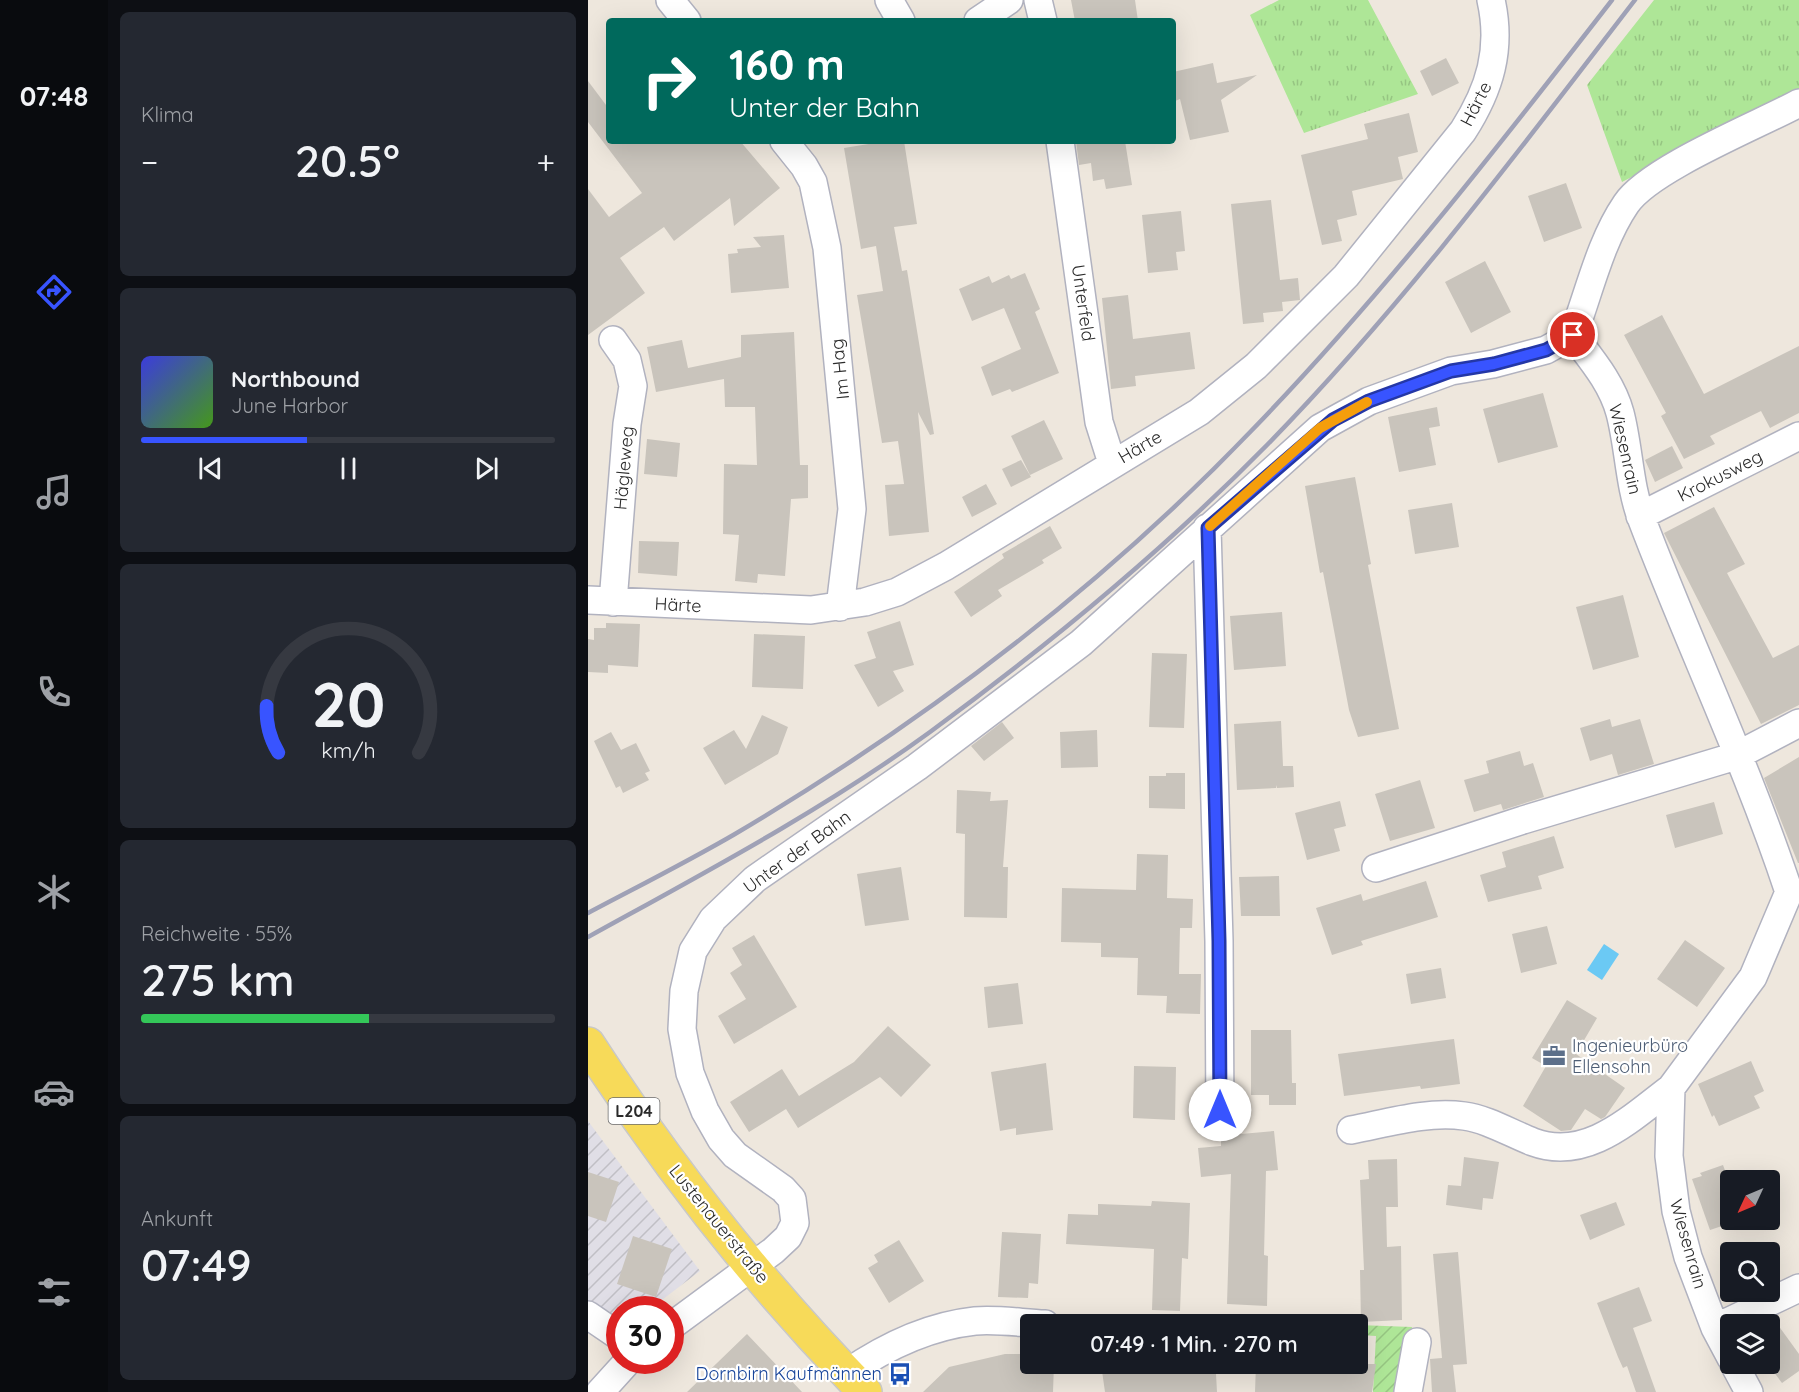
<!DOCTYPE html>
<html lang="de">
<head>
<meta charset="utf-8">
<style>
  body { margin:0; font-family:Quicksand,sans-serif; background:#242831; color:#f1f3f6; height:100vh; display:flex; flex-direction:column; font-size:22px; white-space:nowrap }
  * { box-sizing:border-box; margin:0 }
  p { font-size:20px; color:#9ea1a6 }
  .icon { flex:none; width:33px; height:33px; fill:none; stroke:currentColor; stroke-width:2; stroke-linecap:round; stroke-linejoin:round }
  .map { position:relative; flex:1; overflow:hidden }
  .details { display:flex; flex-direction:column; gap:12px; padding:12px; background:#0d0f14; width:480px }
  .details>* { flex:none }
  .guide { position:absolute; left:18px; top:18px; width:570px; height:126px; border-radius:6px; box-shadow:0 6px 24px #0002; background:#00695c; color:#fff; overflow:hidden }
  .needle { width:39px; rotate:226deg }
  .fabs { position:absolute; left:1132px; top:1170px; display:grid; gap:12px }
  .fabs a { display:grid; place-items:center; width:60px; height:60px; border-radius:6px; background:#171b24; box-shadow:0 6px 24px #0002; font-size:30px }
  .speed { position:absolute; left:18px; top:1296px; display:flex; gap:12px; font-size:30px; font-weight:700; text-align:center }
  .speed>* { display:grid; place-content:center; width:78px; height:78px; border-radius:50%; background:#171b24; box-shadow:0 6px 24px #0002; line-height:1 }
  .speed .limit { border:9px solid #d22; background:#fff; color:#111 }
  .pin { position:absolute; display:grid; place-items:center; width:51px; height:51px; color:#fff; margin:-26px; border:3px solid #fff; border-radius:50%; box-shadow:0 2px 6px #0007 }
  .me { position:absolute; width:66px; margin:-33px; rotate:0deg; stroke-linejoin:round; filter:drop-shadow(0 0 4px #0008) }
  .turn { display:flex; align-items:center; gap:21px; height:126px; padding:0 24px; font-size:27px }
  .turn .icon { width:78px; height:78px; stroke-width:2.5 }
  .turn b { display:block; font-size:42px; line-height:51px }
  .big { font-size:45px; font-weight:600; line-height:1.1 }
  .details .widget { flex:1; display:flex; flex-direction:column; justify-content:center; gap:9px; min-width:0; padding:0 21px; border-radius:9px; background:#242831 }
  .details .dial { align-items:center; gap:0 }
  .dial svg { height:156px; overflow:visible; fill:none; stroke:#363941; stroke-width:7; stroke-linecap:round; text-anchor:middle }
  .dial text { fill:#f1f3f6; stroke:none }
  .song { display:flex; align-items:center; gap:18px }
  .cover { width:72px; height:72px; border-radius:9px; background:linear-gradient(135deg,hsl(240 70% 55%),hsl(100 70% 35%)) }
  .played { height:6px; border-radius:3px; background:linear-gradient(90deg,#3854ff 40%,#363941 40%) }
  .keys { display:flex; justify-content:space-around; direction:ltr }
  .heat { display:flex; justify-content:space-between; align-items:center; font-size:33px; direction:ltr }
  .charge { height:9px; border-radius:4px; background:linear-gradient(90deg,#34c759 55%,#363941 0) }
  .trip { position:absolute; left:432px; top:1314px; width:348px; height:60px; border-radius:6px; background:#171b24; box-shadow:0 6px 24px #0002; font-weight:600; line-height:60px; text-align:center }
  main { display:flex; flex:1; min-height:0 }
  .menu { display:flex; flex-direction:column; width:108px; justify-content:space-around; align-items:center; background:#090b0e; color:#9ea1a6 }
  .menu .icon { width:42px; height:42px }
  .menu .active { color:#3854ff }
  .menu b { font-size:27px; color:#f1f3f6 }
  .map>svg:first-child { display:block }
  .industrial { fill:url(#industrial-furrows) }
  .grass { fill:url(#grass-tufts) }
  .garden { fill:url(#garden-furrows) }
  .water { fill:#6bc9f4 }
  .building { fill:#c9c4bc }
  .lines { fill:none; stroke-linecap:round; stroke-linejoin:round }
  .minor-casing { stroke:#b1b2bf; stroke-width:30 }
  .major-casing { stroke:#c8c8c8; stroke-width:36 }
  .minor { stroke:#fff; stroke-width:27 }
  .major { stroke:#f7da59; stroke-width:33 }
  .rail { stroke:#9fa1b6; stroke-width:4.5 }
  .route-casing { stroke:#2437a6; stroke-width:15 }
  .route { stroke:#3854ff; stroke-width:10 }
  .slow { stroke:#f59e0b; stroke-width:10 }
  .labels { text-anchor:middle; stroke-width:4.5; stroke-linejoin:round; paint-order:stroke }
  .shield { fill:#fff; stroke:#6b6b6b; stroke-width:1.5 }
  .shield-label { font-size:16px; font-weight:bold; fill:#2b2b2b }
  .street-label { font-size:18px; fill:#2b2b2b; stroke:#fff }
  .service-label { font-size:18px; fill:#4e5e75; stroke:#fff; text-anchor:start }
  .transit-label { font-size:18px; fill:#164399; stroke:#fff; text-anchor:end }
</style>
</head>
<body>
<main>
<nav class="menu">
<b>07:48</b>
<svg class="icon active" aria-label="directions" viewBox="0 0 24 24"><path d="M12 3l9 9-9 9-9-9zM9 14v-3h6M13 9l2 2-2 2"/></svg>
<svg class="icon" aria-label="music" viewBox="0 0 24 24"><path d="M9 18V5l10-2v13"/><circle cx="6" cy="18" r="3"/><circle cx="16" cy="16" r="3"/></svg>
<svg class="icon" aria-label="phone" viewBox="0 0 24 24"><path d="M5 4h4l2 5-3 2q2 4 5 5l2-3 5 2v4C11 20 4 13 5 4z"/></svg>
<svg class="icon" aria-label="climate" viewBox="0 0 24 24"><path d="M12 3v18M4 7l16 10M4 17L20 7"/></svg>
<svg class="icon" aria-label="car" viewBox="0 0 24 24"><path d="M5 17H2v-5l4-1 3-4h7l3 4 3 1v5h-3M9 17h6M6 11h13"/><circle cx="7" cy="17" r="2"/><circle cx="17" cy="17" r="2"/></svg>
<svg class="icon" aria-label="filters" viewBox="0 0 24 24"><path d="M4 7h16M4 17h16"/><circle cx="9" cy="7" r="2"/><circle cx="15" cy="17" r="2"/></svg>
</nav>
<section class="details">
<div class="widget"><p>Klima</p>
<div class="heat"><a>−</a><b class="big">20.5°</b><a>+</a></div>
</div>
<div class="widget">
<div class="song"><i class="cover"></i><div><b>Northbound</b><p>June Harbor</p></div></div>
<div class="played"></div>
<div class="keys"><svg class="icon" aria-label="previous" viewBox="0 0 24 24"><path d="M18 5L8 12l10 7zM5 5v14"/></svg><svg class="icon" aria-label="pause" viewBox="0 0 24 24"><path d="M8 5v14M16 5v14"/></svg><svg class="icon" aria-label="next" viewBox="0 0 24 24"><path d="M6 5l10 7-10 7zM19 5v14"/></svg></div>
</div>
<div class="widget dial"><svg viewBox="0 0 100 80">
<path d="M14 69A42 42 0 1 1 86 69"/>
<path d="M14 69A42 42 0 0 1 8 45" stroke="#3854ff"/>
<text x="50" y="56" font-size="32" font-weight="700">20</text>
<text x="50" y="72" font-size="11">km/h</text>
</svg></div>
<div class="widget"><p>Reichweite · 55%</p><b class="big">275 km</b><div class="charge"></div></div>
<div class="widget"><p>Ankunft</p><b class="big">07:49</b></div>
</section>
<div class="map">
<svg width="1211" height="1392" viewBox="0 0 1211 1392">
  <defs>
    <pattern id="industrial-furrows" width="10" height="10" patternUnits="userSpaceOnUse" patternTransform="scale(1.5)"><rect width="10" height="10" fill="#e0dee6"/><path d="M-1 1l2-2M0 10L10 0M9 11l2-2" fill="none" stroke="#c0bfc5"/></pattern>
    <pattern id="grass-tufts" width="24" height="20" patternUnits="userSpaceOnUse" patternTransform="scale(1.5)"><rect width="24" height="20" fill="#aee697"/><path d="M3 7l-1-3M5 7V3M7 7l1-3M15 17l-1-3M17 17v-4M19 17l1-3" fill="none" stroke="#96c582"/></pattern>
    <pattern id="garden-furrows" width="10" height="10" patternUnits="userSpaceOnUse" patternTransform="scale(1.5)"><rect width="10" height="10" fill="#aee697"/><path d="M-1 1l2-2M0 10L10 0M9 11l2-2" fill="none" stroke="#96c582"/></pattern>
  </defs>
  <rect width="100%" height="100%" fill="#eee7dd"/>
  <!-- industrial -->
  <path class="industrial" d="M0,1121L112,1271L62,1309L32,1310L31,1320L0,1300Z"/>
  <!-- grass -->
  <path class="grass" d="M691,0H780L830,94L716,133L662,15Z
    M1066,0H1211V90L1034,182L999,85Z"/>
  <!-- garden -->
  <path class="garden" d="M770,1325L824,1327L814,1392H785L788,1336L770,1335Z"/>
  <!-- water -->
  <path class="water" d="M1016,944L1031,954L1014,980L999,970Z"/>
  <!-- building -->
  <path class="building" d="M483,0H547L550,21H487Z
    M858,58L871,83L844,96L832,71Z
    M625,63L629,83L669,75L633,100L641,132L602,140L592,99L587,101L585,72Z
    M0,81L21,109V141H152L192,188L146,226L142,198L86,241L76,227L32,258L57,293L0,335V189L21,217L54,193L0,122Z
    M821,113L830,152L810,157L815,179L764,191L769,215L749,220L754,241L734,245L713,155L780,139L776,124Z
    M299,141H316L329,224L306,227L314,271L319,270L346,434L342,435L330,412L341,532L301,536L297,485L316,484L310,441L294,443L269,295L295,291L288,246L273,249L256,148Z
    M488,141H537L544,185L518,189L516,179L505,181L503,163L491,165Z
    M978,183L994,228L956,242L940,196Z
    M683,200L692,280L710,278L712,300L694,302L695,311L675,313L676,322L655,324L643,204Z
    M593,211L597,251L588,252L590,270L560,273L554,215Z
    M196,235L201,288L143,293L140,254L150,253L149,249L173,247L165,237Z
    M897,261L923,312L883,333L857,282Z
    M437,273L452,309L447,312L471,373L424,392L422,389L404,396L393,367L433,349L416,308L384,321L371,289L401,276L404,283L421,275L423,279Z
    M540,295L545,339L602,332L607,369L547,376L548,386L523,389L514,298Z
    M1074,315L1116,394L1211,346V413L1182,428L1173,411L1122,436L1127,444L1096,459L1073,416L1078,413L1036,335Z
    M206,332L212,465H220V498L203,499L197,576L170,574L169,583L147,581L151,535L135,534L136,464L169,465L167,407H137L136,379L68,392L59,347L94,340L100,368L153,357V335Z
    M955,393L970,447L910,463L895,409Z
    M849,407L852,426L841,428L848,465L811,472L800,417Z
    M456,420L475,459L442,475L423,436Z
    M59,439L92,443L89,477L56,474Z
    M1084,446L1095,468L1067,482L1057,460Z
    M433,460L443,477L423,487L414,469Z
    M767,477L783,564L780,565L811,729L770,737L761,710L735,572L732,573L717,486Z
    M398,484L409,504L384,517L374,497Z
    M864,503L871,547L827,554L820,510Z
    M1126,507L1157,564L1139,573L1185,658L1211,645V705L1173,724L1076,533Z
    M462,526L474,548L454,560L456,563L410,590L414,596L383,617L366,592L416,558L414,554Z
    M51,541L91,542L89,576L50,573Z
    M1035,595L1051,657L1005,670L988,607Z
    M694,612L698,666L646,670L642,616Z
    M312,621L326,665L305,671L316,691L290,707L266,665L288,658L279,632Z
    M18,623L52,624L50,667L20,665V673L0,672V639L6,640V628H18Z
    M166,634L217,636L215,689L164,687Z
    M564,653L599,654L596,728L561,727Z
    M174,715L200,727L190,754L137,785L115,748L146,730L158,749Z
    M1022,719L1024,727L1052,719L1066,764L1030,775L1024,754L1002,761L992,728Z
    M693,721L695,766H705L706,787L689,788L688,785V788L649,790L646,724Z
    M414,722L426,738L396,761L383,746Z
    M509,730L510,767L473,768L472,732Z
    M23,732L33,750L48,743L62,771L57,773L61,780L35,793L32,786L28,788L6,741Z
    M932,751L936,766L945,763L956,797L915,810L913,804L886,812L876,780L901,773L898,761Z
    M1211,757V863H1210L1176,778Z
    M578,773H597V809L561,808V776H578Z
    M832,780L847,828L802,841L787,794Z
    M369,790L403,792L402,801L420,800L415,867H420L419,918L376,917L377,834L368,833Z
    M752,801L758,826L746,829L752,851L719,860L707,813Z
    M1126,802L1135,834L1087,848L1078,815Z
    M966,836L976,868L950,876L954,889L900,902L892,875L918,867L914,852Z
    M549,854L580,855L579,898L605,899L604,928H592L591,974H613L612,1014L578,1013L579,996L549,995L550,958L513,957V943L473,942L474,888L548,890Z
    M313,867L321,920L277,926L269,874Z
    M691,876L692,916H653L651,877Z
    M838,881L850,917L773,941L775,945L744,955L728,908L773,894L775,901Z
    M959,926L969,964L933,973L924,934Z
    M166,935L209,1007L146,1044L130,1016L158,999L142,973L154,965L144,948Z
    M1097,940L1137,968L1109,1007L1069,979Z
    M853,968L858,998L823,1004L818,974Z
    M430,983L435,1024L400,1028L396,987Z
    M979,1000L1009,1018L988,1054L1037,1088L1017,1117L1013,1119L997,1109L983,1130L973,1131L935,1106L958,1066L944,1058Z
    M300,1026L343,1065L313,1097L292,1077L210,1128L198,1109L161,1132L142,1102L194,1069L211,1096L266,1062Z
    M663,1030H703L704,1083H708V1105H681V1095H663Z
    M866,1039L872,1084L833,1089L832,1086L756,1096L750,1054Z
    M1163,1061L1176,1091L1166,1096L1172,1108L1131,1126L1126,1115L1124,1117L1110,1084Z
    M458,1063L465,1130L428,1135V1128L412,1131L403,1072Z
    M546,1066L588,1067L587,1120L545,1118Z
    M686,1131L690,1170L678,1171L676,1255L680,1256L679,1306L639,1304L643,1174L613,1177L610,1148L633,1146V1139L642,1135Z
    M876,1157L911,1162L905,1199L895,1198L894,1210L858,1205L860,1185L873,1186Z
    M809,1159L810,1207H798L799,1247L813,1246L814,1320L773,1322L772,1270H776L772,1180L781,1179L780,1160Z
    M1135,1165L1143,1187V1223L1122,1230L1104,1179L1114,1176L1112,1173Z
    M0,1172L31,1182L18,1222L0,1216Z
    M564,1201L602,1203L600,1259L594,1258L592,1311L564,1310L566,1249L478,1244L480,1214L510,1215V1204L563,1206Z
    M1028,1202L1037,1225L1002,1240L992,1215Z
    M414,1232L453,1234L450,1284L441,1283L440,1298L410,1297Z
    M45,1236L84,1249L68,1297L29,1284Z
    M311,1240L336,1281L301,1303L280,1268L290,1262L286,1255Z
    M870,1252L879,1364L865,1365L868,1392H844L842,1359L854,1358L845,1254Z
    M1051,1287L1064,1321L1045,1328L1068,1392H1048L1039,1366L1035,1368L1030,1357L1009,1303Z
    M1185,1318L1211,1354V1371L1194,1383L1182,1367V1319Z
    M159,1334L214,1392H99Z
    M417,1354H442V1364H466L465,1392H335L361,1367Z
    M513,1364H547L548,1372L628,1374L629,1392H517Z
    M668,1364H788L784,1392H667Z"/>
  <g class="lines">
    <!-- minor casing -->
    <g class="minor-casing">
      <path id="minor" d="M82,0L99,21
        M301,0L313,21
        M450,0L455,21
        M390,21L421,0
        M196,141L216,166L225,182L239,248L264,509L252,607
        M472,141L511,422L524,463
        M1052,516L1211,436
        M619,528L631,941L632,1123
        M0,600L223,610L277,602L309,592L358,566L611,412L668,366L758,276L875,131C902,89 914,49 903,0
        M25,602L39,424L45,386L39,360L25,340
        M788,868L935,820L1148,756L1211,723
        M763,1130C800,1123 838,1111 876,1116C899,1119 922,1133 945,1142C999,1162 1043,1118 1083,1088
        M0,1315L32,1337
        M82,1327L185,1251L200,1237L207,1223L204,1199L195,1189L147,1155L133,1139L117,1111L102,1073L94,1029L96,991L105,951L125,919L167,879L329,767L493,643L732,428L781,401L863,371L905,364L958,350L985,335
        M1127,1328L1211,1288
        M1143,1358L1127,1328L1100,1257L1088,1211L1081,1156L1083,1088L1165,977L1201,892C1159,765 1101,644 1054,520C1041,486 1041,447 1032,413C1024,383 1003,359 985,335C1001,293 1012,242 1038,204C1061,169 1170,125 1211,103
        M1146,1364L1161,1392
        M259,1373C297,1347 340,1326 387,1321C409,1319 434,1323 457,1324
        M12,1392L41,1360
        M820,1392L829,1342"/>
    </g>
    <!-- major casing -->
    <g class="major-casing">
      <path id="major" d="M0,1044C81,1169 173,1286 277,1392"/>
    </g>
    <!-- minor -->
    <use href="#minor" class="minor"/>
    <!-- major -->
    <use href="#major" class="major"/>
    <!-- rail -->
    <path class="rail" d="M0,913C49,887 99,862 147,834C336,722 515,586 667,427C796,293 910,147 1024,0
      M0,937C116,873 235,810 342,732C458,647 578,548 679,445C813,308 930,152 1047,0"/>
  </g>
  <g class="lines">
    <!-- route casing -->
    <g class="route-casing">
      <path id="route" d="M632,1110L631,941L620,528L745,420L781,401L863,371L906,364L958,350L985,335"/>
    </g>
    <!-- route -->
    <use href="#route" class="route"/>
    <!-- slow -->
    <path class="slow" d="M622,526L732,428L779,402"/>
  </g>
  <!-- icons -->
  <defs>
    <g id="office-bare" transform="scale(1.8)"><path d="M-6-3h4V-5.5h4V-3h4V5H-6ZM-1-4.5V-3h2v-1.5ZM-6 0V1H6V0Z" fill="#5c6f8a" stroke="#fff" stroke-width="2.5" paint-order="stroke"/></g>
    <g id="bus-bare" transform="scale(1.8)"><path d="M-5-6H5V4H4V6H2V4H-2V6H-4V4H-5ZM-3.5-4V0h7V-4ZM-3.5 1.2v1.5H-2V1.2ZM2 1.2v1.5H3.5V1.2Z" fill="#1a4fb4" stroke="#fff" stroke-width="2.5" paint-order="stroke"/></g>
  </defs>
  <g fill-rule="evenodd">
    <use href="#office-bare" x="966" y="1056"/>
    <use href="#bus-bare" x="312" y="1374"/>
  </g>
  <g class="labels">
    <!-- shield labels -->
    <rect class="shield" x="20.5" y="1098" width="51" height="26" rx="4.5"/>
    <g class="shield-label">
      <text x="46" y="1117">L204</text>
    </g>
    <!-- street labels -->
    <g class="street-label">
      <text transform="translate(888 104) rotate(-63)" y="6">Härte</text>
      <text transform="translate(495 303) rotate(82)" y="6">Unterfeld</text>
      <text transform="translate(252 369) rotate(-96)" y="6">Im Hag</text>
      <text transform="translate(552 447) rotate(-30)" y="6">Härte</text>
      <text transform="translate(1037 449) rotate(77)" y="6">Wiesenrain</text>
      <text transform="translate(36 468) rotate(-85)" y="6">Hägleweg</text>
      <text transform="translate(1132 476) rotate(-27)" y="6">Krokusweg</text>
      <text transform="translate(90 605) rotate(3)" y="6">Härte</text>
      <text transform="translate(209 852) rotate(-36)" y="6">Unter der Bahn</text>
      <text transform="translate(131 1224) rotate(51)" y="6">Lustenauerstraße</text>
      <text transform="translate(1100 1244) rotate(74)" y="6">Wiesenrain</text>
    </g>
    <!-- service labels -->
    <g class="service-label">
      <text x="984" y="1052">Ingenieurbüro<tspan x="984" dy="21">Ellensohn</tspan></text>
    </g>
    <!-- transit labels -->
    <g class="transit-label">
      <text x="294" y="1380">Dornbirn Kaufmännen</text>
    </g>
  </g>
</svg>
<div class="fabs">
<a><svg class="needle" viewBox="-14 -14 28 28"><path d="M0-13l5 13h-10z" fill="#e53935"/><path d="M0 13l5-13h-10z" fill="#9ea1a6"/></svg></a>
<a><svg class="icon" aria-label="search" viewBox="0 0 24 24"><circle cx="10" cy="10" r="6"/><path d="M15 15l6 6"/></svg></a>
<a><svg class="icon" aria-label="layers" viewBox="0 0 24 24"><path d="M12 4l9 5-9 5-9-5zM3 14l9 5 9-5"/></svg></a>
</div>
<div class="speed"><div class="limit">30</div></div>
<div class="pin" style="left:985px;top:335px;background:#d93025"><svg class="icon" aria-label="arrive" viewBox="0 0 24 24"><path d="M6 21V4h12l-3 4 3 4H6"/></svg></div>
<svg class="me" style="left:632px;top:1110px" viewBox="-20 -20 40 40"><circle r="19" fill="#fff"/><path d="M0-13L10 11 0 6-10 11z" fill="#3854ff"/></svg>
<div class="trip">07:49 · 1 Min. · 270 m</div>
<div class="guide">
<div class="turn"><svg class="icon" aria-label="right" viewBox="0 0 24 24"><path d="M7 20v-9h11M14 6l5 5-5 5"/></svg><div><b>160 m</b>Unter der Bahn</div></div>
</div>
</div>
</main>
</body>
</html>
